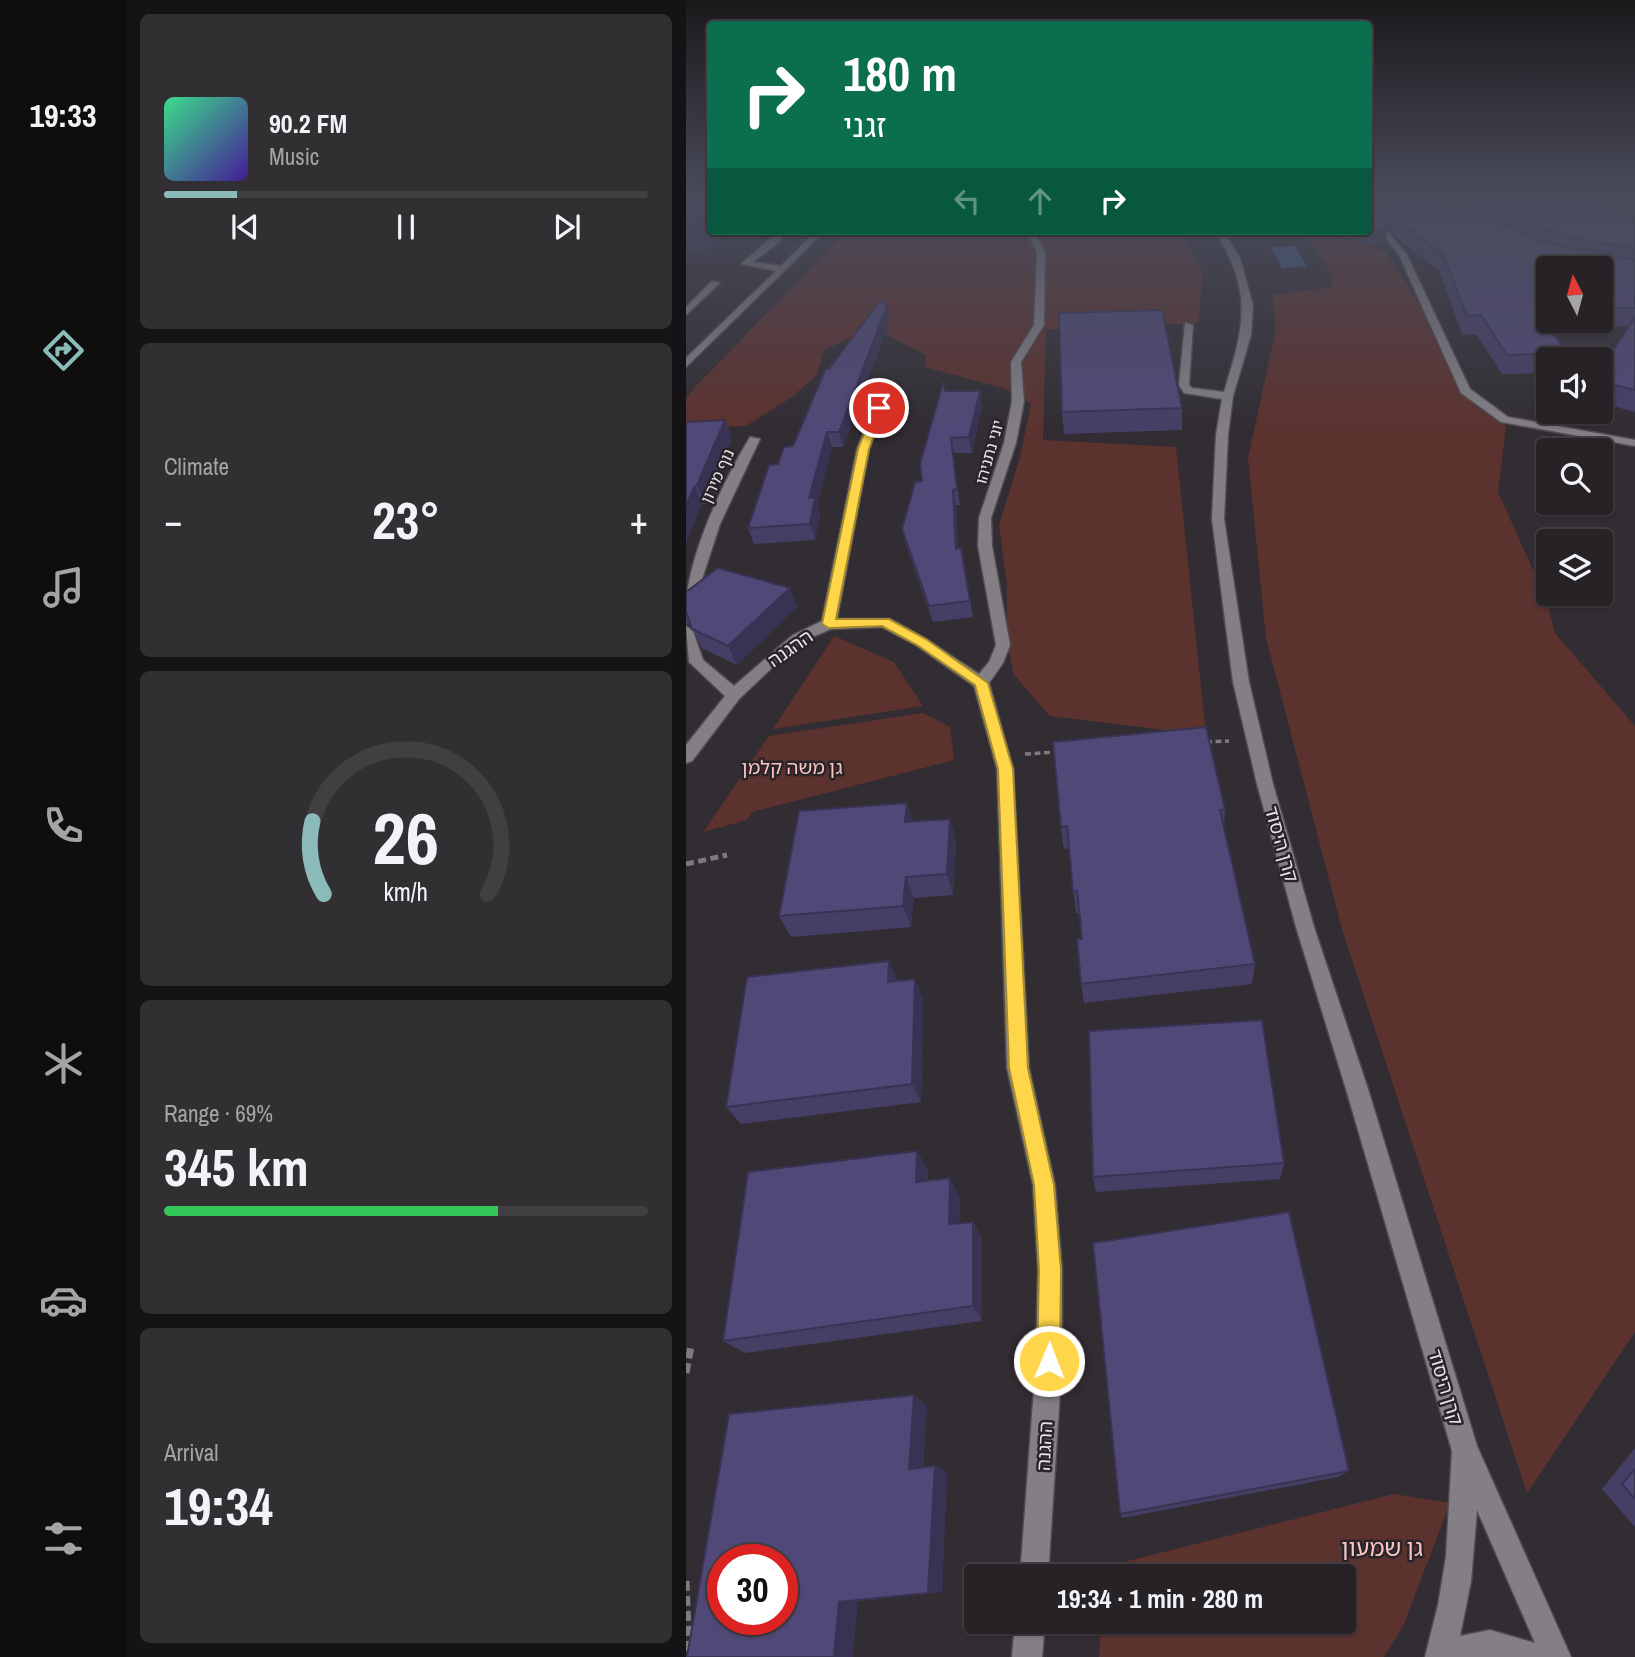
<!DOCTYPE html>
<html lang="en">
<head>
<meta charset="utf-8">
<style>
  body { margin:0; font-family:"Archivo Narrow","Noto Sans Hebrew",sans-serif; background:#322f32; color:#f1f3f6; height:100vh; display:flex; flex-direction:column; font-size:26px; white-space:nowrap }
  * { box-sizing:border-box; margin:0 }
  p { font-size:23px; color:#a4a4a7 }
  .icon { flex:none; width:38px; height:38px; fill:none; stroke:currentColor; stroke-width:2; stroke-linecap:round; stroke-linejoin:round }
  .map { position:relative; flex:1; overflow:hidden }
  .panel { display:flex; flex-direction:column; gap:14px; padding:14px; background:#151315; width:560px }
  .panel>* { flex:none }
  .guide { position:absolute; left:21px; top:21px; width:665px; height:214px; border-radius:7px; box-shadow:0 2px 5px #0004,0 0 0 2px #423f43; background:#0b6e4f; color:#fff; overflow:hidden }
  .needle { width:46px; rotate:354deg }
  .buttons { position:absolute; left:850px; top:256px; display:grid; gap:14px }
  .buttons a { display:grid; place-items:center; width:77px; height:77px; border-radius:7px; background:#262226; box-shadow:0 2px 5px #0004,0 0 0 2px #423f43; font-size:35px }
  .speed { position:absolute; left:21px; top:1544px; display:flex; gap:14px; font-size:35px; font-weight:700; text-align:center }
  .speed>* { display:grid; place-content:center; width:91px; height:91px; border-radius:50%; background:#262226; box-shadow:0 2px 5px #0004,0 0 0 2px #423f43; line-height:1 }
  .speed .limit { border:10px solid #d22; background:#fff; color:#111 }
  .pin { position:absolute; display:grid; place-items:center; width:60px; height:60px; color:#fff; margin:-30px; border:4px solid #fff; border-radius:50%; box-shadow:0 2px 7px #0007 }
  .me { position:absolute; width:77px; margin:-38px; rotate:1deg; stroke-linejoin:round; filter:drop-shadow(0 0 5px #0008) }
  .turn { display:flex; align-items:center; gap:24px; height:147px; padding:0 21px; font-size:32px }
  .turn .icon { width:91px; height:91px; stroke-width:2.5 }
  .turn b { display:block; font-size:49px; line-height:60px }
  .lanes { display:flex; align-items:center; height:66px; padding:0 21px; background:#0003; justify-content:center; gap:35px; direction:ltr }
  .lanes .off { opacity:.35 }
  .big { font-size:52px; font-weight:700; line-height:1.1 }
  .panel .tile { flex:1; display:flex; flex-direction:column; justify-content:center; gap:10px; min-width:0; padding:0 24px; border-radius:10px; background:#322f32 }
  .panel .dial { align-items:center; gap:0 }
  .dial svg { height:182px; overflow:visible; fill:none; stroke:#423f43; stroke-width:7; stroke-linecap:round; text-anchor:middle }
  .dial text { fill:#f1f3f6; stroke:none }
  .song { display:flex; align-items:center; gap:21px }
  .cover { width:84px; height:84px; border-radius:10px; background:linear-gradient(135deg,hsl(150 70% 55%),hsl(260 70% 35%)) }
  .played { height:7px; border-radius:4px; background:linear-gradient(90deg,#8bbbb9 15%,#423f43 15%) }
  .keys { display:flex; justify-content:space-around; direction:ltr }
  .heat { display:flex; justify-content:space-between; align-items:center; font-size:38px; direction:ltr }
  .charge { height:10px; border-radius:5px; background:linear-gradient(90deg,#34c759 69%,#423f43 0) }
  .trip { position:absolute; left:278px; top:1564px; width:392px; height:70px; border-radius:7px; background:#262226; box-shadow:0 2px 5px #0004,0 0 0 2px #423f43; font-weight:700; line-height:70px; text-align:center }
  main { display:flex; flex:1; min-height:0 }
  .tab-bar { display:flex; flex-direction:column; width:126px; justify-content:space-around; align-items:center; background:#0f0e0f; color:#a4a4a7 }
  .tab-bar .icon { width:49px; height:49px }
  .tab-bar .current { color:#8bbbb9 }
  .tab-bar b { font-size:32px; color:#f1f3f6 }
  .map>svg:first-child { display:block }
  .green { fill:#5c322f }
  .water { fill:#415c86 }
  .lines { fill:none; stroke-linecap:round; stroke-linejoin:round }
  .minor-casing { stroke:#4f4c50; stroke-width:3 }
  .path-far2 { stroke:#7e7a7f; stroke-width:3.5; stroke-dasharray:6 3.5; stroke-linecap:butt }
  .path-far1 { stroke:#7e7a7f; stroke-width:5; stroke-dasharray:8 4.5; stroke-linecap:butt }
  .path { stroke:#7e7a7f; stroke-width:7; stroke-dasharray:10 5; stroke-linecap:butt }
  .minor { fill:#847f85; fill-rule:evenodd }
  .wall { fill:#453f66; fill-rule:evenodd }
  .shaded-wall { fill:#383353 }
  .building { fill:#504977; stroke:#383353; stroke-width:2; fill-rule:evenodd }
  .route { fill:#ffd54a; stroke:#a68a30; stroke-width:2 }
  .labels { text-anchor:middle; stroke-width:5; stroke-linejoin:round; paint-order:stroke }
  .far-street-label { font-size:16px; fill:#e7e4e8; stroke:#282429 }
  .street-label { font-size:19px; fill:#e7e4e8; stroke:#282429 }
  .park-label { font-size:19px; fill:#fcc5c0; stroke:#282429 }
  .near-park-label { font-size:23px; fill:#fcc5c0; stroke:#282429 }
</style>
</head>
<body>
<main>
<nav class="tab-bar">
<b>19:33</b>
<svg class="icon current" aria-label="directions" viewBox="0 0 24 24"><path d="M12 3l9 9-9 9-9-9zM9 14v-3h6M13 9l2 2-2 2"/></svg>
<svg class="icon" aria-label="music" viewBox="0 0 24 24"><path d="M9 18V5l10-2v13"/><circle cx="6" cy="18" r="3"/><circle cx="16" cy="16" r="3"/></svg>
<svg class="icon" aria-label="phone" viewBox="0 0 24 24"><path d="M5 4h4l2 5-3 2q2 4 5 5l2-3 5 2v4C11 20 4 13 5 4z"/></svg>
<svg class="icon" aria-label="climate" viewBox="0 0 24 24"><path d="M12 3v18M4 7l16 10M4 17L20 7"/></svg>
<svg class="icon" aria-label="car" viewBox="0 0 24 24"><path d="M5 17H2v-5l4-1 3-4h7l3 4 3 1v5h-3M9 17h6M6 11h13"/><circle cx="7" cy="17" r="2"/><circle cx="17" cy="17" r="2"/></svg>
<svg class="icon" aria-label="filters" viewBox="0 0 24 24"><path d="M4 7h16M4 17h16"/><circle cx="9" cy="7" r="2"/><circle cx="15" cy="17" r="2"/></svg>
</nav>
<section class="panel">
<div class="tile">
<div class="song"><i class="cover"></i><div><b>90.2 FM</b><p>Music</p></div></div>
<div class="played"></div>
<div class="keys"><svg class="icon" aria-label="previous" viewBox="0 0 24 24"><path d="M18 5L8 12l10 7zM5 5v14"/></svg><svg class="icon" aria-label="pause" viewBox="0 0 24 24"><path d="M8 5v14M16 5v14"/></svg><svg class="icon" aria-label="next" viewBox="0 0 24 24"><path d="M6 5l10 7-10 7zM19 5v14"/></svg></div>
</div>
<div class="tile"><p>Climate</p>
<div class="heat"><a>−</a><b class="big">23°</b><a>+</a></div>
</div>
<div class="tile dial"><svg viewBox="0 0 100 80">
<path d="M14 69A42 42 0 1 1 86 69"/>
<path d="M14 69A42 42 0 0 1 9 37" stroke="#8bbbb9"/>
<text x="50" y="56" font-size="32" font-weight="700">26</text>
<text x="50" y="72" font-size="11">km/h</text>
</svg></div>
<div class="tile"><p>Range · 69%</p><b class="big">345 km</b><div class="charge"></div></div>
<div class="tile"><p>Arrival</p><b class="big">19:34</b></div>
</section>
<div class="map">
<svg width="949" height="1657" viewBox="0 0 949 1657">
  <rect width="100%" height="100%" fill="#322d33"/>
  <!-- green -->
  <path class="green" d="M161,231H493L517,273L512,323L360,330L357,440L490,447L520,735L364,716L328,675L321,641V586L313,525L334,457L345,404L320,389L239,367L240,355L187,328L138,350L131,375L106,397L60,426L0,428V399L8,388Z
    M638,233L699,251L734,305L789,406L820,426L812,492L860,599L869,633L949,726V1332L841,1493L656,929L580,638L562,458L590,329L586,295L647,287L644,270L622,237Z
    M148,636L208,662L237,706L87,729Z
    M237,713L264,727L268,760L66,812L61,820L17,832L83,736Z
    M708,1494L764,1503L718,1624L698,1657H413L415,1622H658V1577H417L418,1567Z"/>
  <!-- water -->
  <path class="water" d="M609,246L621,266L596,268L584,247Z"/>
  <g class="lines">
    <!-- minor casing -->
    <g class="minor-casing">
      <path id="minor" d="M682,208L721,255L784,389L822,417L949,440V446L815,422L775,393L713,255L682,216Z
        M93,231H102L92,243L67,262L95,266L130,231H139L0,367V358L90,271L55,264Z
        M340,231H348L359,252L358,325L335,362L338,401L330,443L305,518L306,546L324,645L317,663L303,683L327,769L343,1068L369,1185L376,1270V1361L362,1577H334L350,1361L352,1270L347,1185L321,1068L311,769L288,686L230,645L196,627L145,629L117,641L91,663L53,699L6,761L0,763V745L39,696L3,662L0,626L7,631L17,660L48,686L107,635L136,621L171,449L189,406L199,408L183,449L151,619H204L240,639L293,674L303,662L310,645L292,546L293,518L318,443L326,401L325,362L348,325L351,252Z
        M529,231H537L554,258L567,305L565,335L547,396L542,435L538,519L563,682L587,784L628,927L682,1089L791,1446L885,1657H739L752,1605L760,1557L766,1451L660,1089L610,927L571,784L547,682L526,519L530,435L536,399L498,393L493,385L499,323L507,325L503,385L506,388L538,392C558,326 568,294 529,231ZM791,1510L849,1643L804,1630L774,1636L785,1581Z
        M26,281L34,283L0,315V307Z
        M64,437L74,439L34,524L7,607L0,611C0,559 37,482 64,437Z
        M329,1622H359L356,1657H326Z"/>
    </g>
    <!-- path-far2 -->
    <path class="path-far2" d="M520,742L543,741
      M339,754L372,752"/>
    <!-- path-far1 -->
    <path class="path-far1" d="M0,864L41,855"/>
    <!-- path -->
    <path class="path" d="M0,1373L5,1346
      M0,1581L3,1657"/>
    <!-- minor -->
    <use href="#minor" class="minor"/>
  </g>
  <!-- wall -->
  <path class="wall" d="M682,197H919L949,221V412L916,403L915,406V369L943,326L863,328L882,353L880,359H863V394L855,381L858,373L816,374L790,334L776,335L754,271L712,240L702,228L700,242L687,246L643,231H682ZM863,268H915V320H863Z
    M204,320L157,447H146L131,504L134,513L129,540L68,544L62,528L107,446L143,369Z
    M259,391L296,406L286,453H267L274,505H270L272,549L275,548L287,617L247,622L220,545L216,529L236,481Z
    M496,408V430L378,434L376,412Z
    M873,411H913L911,418H878Z
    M39,420L46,438L19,504H16L0,543V422Z
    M0,592L111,607L51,665L16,648L6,627L2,624L0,625Z
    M539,809L538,828L569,964L566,984L398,1003L395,984L396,939L394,913H390L383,848L378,849L375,827Z
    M264,819L270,841L267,895L228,898L225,927L105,937L93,916L227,822Z
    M212,981L237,999L235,1102L55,1124L40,1107Z
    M231,1151L242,1171V1181L274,1197L273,1223L287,1222L296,1239V1321L59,1353L37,1341Z
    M598,1163L594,1179L410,1192L407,1177Z
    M241,1405L237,1467L249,1466L261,1472L256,1592L172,1601L1,1657Z
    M949,1448V1527L916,1489Z
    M663,1471L652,1477L436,1518L434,1514Z"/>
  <!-- shaded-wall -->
  <path class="shaded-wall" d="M11,197H24V231H35L40,246L0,253V219Z
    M702,225L700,242L687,246L690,229Z
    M201,305L204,320L157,447L153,432Z
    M294,391L296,406L286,453L283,437Z
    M39,420L46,438L19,504L11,485Z
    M141,432L146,447L131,504L134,513L129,540L124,524L123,498Z
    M265,438L267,453L274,505L271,489Z
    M9,486L16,504L0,543V505Z
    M267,490L270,505L273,565L270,549Z
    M104,588L111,607L51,665L42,646Z
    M221,803L228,825L219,822Z
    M264,819L270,841L267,895L261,874Z
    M220,877L228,898L225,927L217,906Z
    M203,961L212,981L202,982Z
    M229,979L237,999L235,1102L226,1084Z
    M231,1151L242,1171L241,1201L230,1182Z
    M264,1178L274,1197L273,1242L263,1224Z
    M287,1222L296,1239V1321L287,1306Z
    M228,1395L241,1405L237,1476L223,1469Z
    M249,1466L261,1472L256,1592L242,1593Z
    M172,1601L167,1657H148L153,1602Z"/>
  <!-- building -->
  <path class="building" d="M0,197H16L24,208V214L0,219Z
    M692,197H763L780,209L851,240L876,247L918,253L921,256L949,260V308H915V268H863V309L849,310L882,353L821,355L795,315L781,316L757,254L715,223Z
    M788,197H919L949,221V248L891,239L829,219Z
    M682,201L702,225L690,229L682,226Z
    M194,301L201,305L153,432H141L123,498L129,497L124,524L62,528L83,465L92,464L98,447L107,446L140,368L143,369Z
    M476,310L496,408L376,412L373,313Z
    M949,317V390L915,382V369Z
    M257,383L259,391H294L283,437L265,438L271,489L267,490L270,549L275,548L284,601L243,606L216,529L229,482L236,481L234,464Z
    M39,420L11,485L9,486L0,505V422Z
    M32,568L104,588L42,646L6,629L0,611V592Z
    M520,727L539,809L534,810L569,964L395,984L391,939H396L391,891L387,892L381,826L375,827L367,742Z
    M221,803L219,822L264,819L261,874L220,877L217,906L93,916L113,811Z
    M203,961L202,982L229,979L226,1084L40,1107L61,977Z
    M576,1020L598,1163L407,1177L403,1031Z
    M231,1151L230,1182L264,1178L263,1224L287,1222V1306L37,1341L62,1172Z
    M603,1212L663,1471L434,1514L407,1243Z
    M228,1395L223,1469L249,1466L242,1593L153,1602L148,1657H1L43,1414ZM37,1559H96V1619H37Z
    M949,1469V1499L936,1484Z"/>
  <!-- sky -->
  <linearGradient id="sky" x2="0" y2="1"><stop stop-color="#1c191c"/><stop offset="0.46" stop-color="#494c5b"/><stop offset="1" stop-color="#494c5b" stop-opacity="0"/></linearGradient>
  <rect width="949" height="429" fill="url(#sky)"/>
  <!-- route -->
  <path class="route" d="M193,405L198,408L183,449L150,619H203L240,639L302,683L327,769L342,1068L368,1185L375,1270L374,1361L371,1369L363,1373L355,1369L351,1361L353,1270L348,1185L323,1068L312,769L289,685L231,645L196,626L143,628L136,624L172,449L188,408Z"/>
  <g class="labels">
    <!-- far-street labels -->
    <g class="far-street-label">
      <text transform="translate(303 452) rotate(-74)" y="6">יוני נתניהו</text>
      <text transform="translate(31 476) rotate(-65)" y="6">נוף מירון</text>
    </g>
    <!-- street labels -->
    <g class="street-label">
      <text transform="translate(104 648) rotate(-35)" y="7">ההגנה</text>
      <text transform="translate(596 844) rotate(74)" y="7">קרן היסוד</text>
      <text transform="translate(760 1387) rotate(73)" y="7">קרן היסוד</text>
      <text transform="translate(358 1446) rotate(-87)" y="7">ההגנה</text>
    </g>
    <!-- park labels -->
    <g class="park-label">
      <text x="106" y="774">גן משה קלמן</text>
    </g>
    <!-- near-park labels -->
    <g class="near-park-label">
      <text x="696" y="1556">גן שמעון</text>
    </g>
  </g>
</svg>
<div class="buttons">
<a><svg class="needle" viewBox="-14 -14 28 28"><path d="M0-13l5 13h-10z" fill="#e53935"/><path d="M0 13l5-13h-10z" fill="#a4a4a7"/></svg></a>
<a><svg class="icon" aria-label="sound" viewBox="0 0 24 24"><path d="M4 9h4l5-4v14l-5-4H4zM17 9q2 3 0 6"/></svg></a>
<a><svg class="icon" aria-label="search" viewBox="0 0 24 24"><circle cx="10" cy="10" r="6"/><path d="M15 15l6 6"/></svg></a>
<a><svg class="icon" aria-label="layers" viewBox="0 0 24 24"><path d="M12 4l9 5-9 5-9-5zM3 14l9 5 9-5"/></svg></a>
</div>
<div class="speed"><div class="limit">30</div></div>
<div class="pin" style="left:193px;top:408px;background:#d93025"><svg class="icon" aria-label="arrive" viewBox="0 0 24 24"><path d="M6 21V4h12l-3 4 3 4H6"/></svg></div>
<svg class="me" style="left:363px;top:1361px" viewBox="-20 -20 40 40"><circle r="17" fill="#ffd54a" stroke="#fff" stroke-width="3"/><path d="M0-11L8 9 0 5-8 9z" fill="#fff"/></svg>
<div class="trip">19:34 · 1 min · 280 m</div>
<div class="guide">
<div class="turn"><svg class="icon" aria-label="right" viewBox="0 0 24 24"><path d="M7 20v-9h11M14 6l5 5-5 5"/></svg><div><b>180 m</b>זגני</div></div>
<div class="lanes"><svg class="icon off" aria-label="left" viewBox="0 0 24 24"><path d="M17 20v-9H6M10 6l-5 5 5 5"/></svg><svg class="icon off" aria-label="ahead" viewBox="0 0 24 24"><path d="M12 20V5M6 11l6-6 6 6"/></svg><svg class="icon" aria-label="right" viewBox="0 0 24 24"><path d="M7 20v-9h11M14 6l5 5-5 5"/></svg></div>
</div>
</div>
</main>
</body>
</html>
